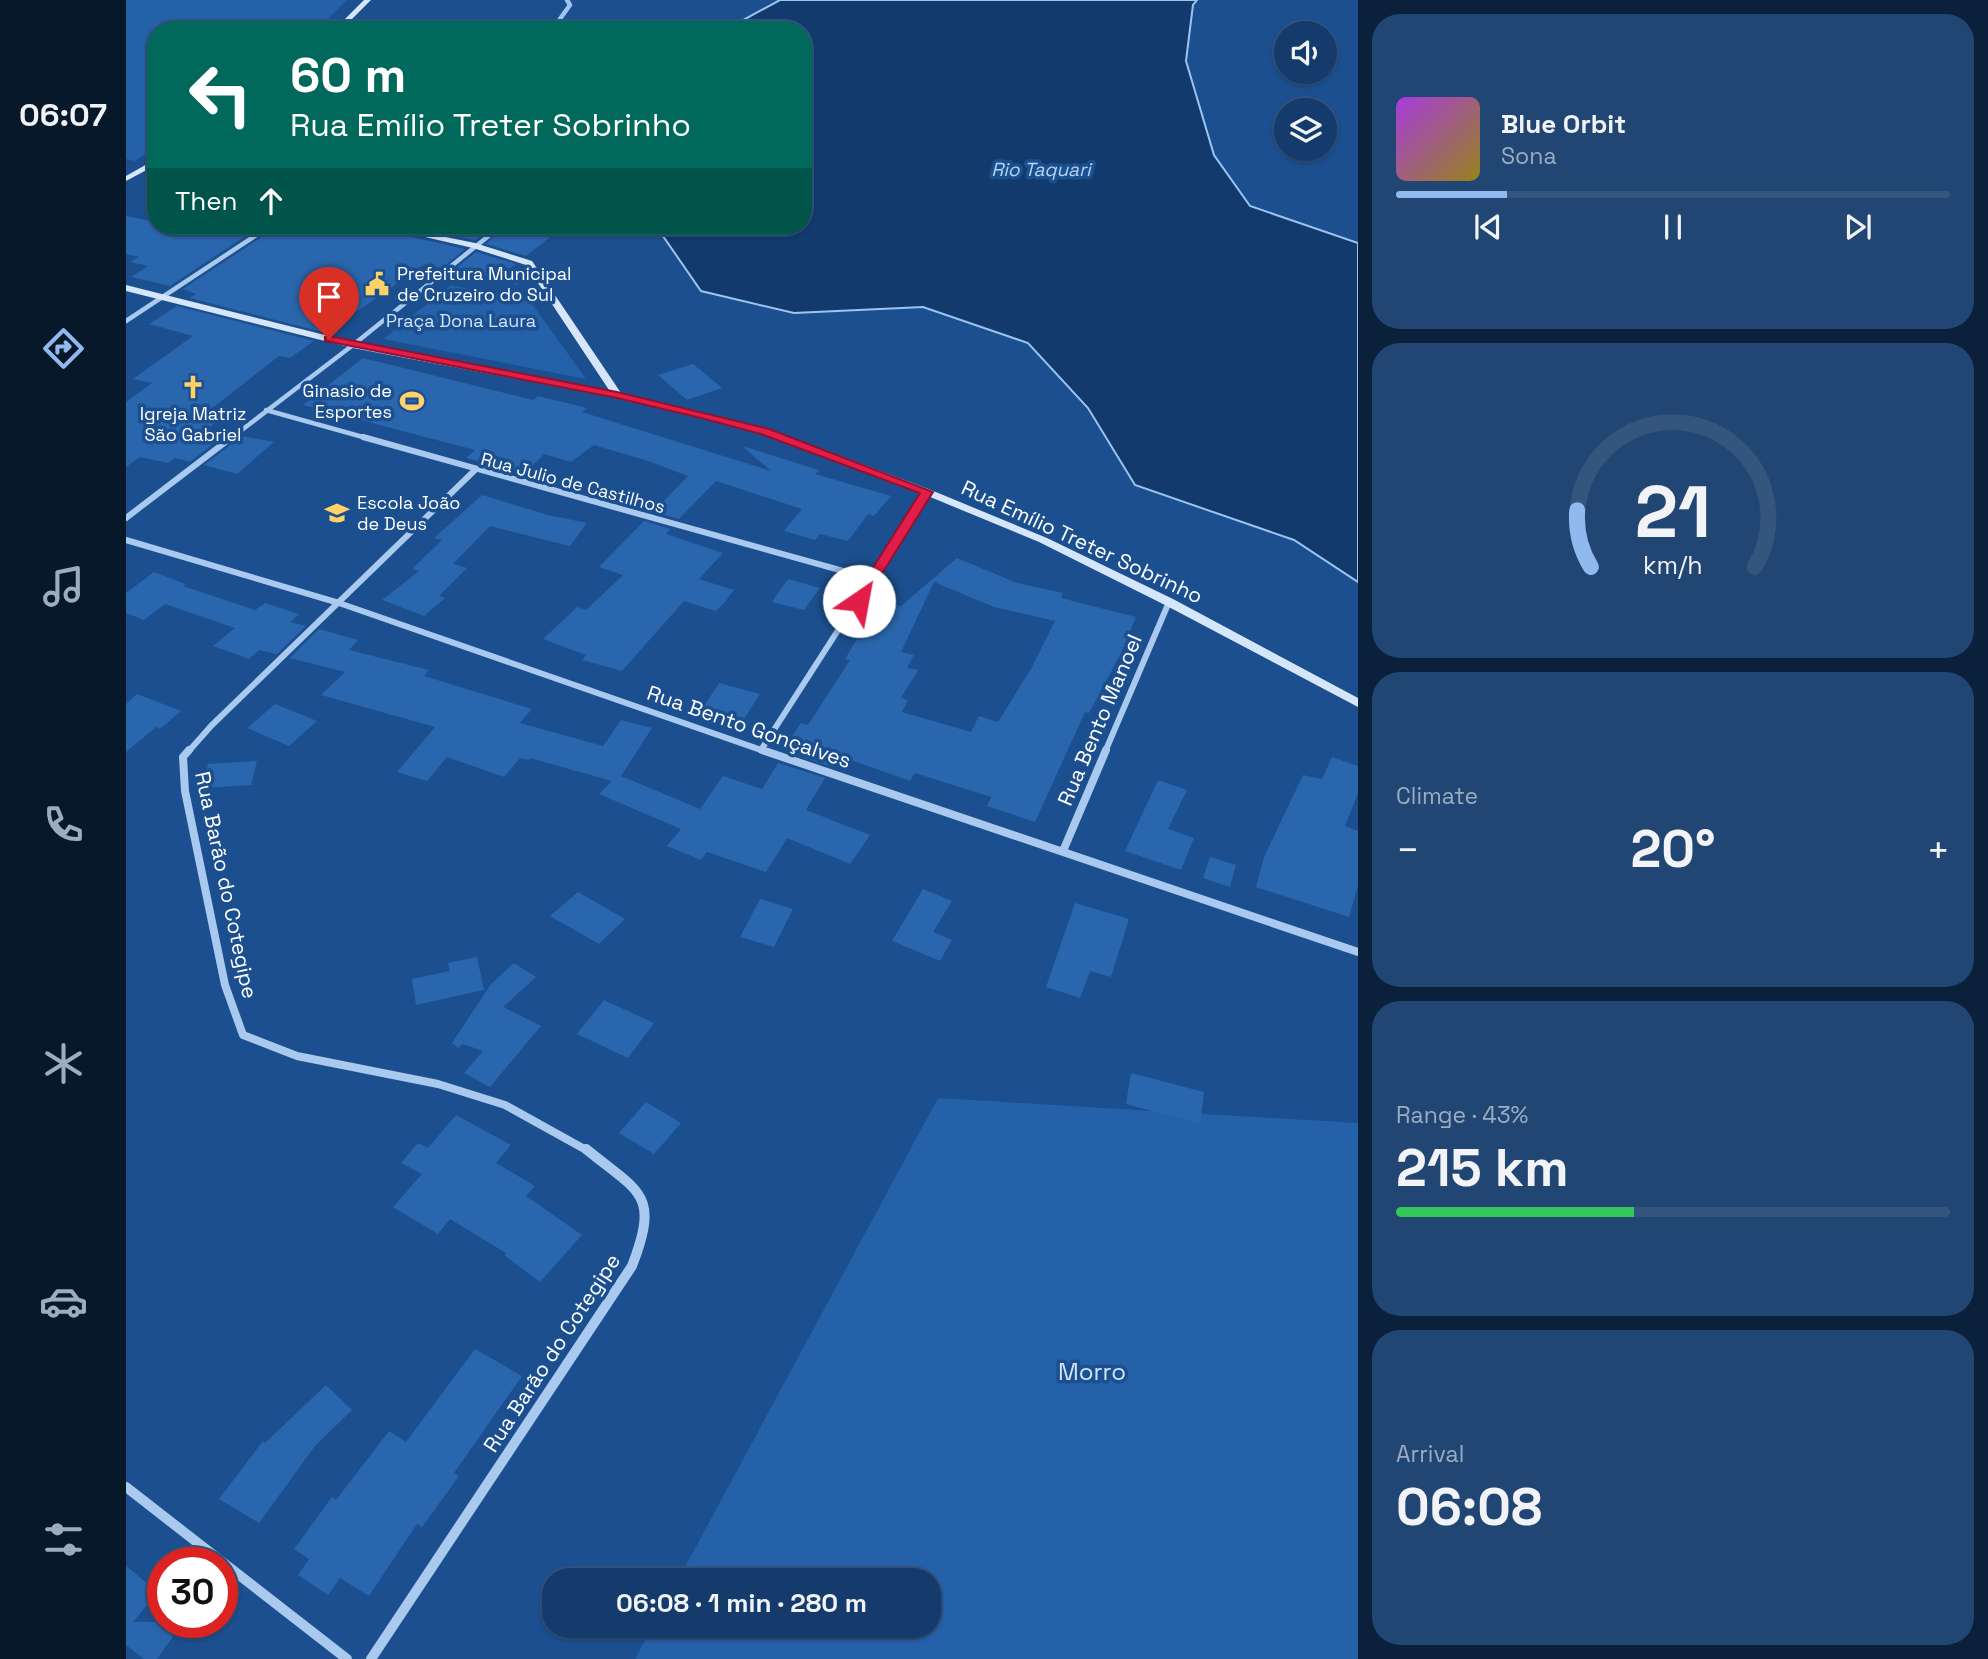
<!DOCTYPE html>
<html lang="en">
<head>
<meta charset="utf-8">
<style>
  body { margin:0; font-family:"Space Grotesk",sans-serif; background:#214673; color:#f1f3f6; height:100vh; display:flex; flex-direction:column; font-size:26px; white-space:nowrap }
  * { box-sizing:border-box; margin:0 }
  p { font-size:23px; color:#9dadc1 }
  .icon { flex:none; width:38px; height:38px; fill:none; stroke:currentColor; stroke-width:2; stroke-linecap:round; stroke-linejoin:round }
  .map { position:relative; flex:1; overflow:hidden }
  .details { display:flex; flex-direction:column; gap:14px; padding:14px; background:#0b203b; width:630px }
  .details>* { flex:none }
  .guide { position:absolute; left:21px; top:21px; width:665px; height:214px; border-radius:28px; box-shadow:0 2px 5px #0004,0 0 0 2px #33557e; background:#00695c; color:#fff; overflow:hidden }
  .buttons { position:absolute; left:1148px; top:21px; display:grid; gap:14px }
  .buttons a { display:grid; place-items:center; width:63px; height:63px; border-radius:50%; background:#143b6b; box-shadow:0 2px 5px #0004,0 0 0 2px #33557e; font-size:35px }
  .speed { position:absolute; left:21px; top:1547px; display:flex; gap:14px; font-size:35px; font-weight:700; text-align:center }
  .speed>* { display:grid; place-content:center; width:91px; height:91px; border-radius:50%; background:#143b6b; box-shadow:0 2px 5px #0004,0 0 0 2px #33557e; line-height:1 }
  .speed .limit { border:10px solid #d22; background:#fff; color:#111 }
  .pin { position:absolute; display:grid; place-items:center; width:60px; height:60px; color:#fff; margin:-72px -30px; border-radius:50% 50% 50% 0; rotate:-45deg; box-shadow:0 0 7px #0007 }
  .pin .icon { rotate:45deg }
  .me { position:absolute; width:77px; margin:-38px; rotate:33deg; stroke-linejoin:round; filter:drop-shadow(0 0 5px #0008) }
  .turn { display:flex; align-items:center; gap:24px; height:147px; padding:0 28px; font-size:32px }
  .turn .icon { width:91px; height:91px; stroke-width:2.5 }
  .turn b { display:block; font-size:49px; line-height:60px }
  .then { display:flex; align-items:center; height:66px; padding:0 28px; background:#0003; gap:14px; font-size:26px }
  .big { font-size:52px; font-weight:800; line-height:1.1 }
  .details .card { flex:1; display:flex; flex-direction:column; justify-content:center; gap:10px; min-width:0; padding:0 24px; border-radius:28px; background:#214673 }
  .details .dial { align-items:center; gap:0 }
  .dial svg { height:182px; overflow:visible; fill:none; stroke:#33557e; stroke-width:7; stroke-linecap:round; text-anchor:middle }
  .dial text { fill:#f1f3f6; stroke:none }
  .song { display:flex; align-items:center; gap:21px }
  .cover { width:84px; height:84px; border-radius:10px; background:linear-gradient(135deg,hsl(280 70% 55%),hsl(50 70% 35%)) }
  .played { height:7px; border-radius:4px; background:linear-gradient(90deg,#90b9f0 20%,#33557e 20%) }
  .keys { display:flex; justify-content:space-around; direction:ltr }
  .heat { display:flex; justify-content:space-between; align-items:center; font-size:38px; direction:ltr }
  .charge { height:10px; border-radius:5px; background:linear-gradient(90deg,#34c759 43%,#33557e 0) }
  .trip { position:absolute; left:416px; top:1568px; width:399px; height:70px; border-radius:28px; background:#143b6b; box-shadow:0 2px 5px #0004,0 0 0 2px #33557e; font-weight:800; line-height:70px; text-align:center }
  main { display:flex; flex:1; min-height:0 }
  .dock { display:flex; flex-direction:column; width:126px; justify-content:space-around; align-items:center; background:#08182b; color:#9dadc1 }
  .dock .icon { width:49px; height:49px }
  .dock .current { color:#90b9f0 }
  .dock b { font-size:32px; color:#f1f3f6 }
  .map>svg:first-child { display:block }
  .green { fill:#2461a8 }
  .water { fill:#123a6d; stroke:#9cc4f0; stroke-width:2 }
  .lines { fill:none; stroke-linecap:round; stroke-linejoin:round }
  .stream { stroke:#9cc4f0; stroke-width:4.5 }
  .building { fill:#2a66ad; fill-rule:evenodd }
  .street-far3 { stroke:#a9c9ee; stroke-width:4.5 }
  .street-far2 { stroke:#a9c9ee; stroke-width:6 }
  .street-far1 { stroke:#a9c9ee; stroke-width:8 }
  .street { stroke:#a9c9ee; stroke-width:10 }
  .secondary { fill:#d6e6fa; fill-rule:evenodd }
  .route { fill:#e11d48; stroke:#92132f; stroke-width:2 }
  .labels { text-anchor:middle; stroke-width:7; stroke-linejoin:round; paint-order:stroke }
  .far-poi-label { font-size:18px; fill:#fff; stroke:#1b4f8f; text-anchor:start }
  .far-park-label { font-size:18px; fill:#cfe3fa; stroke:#1b4f8f }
  .far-street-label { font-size:18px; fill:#fff; stroke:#1b4f8f }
  .far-water-label { font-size:19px; font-style:italic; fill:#b5d3f5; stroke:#1b4f8f }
  .street-label { font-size:21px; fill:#fff; stroke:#1b4f8f }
  .near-park-label { font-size:24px; fill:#cfe3fa; stroke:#1b4f8f }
</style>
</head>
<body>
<main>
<nav class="dock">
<b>06:07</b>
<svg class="icon current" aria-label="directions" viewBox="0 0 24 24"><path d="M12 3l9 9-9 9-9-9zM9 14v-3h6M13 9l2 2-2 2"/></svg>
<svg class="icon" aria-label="music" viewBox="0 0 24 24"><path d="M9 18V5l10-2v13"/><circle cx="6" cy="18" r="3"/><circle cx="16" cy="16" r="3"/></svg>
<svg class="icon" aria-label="phone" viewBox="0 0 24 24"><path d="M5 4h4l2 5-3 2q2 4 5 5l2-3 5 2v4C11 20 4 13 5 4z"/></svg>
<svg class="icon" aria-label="climate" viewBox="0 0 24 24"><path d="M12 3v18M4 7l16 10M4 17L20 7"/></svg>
<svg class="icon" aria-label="car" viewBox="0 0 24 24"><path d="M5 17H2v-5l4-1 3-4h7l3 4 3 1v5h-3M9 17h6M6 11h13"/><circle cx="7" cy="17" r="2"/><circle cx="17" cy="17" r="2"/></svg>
<svg class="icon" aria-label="filters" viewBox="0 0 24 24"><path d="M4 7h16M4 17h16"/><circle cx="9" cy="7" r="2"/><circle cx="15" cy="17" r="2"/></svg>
</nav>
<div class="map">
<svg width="1232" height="1659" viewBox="0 0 1232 1659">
  <rect width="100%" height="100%" fill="#1b4f8f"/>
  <!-- green -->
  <path class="green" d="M0,0H221L191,30H30V147L9,161L0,159Z
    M325,285L404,301L460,379L257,339Z
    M812,1098L1232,1123V1659H509L527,1626H803V1580H552Z"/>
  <!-- water -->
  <path class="water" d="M654,0H1071L1067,5L1060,61L1088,155L1124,206L1232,243V582L1168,540L1009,485L962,408L902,343L797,307L668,313L575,291L530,226H677V30H599Z"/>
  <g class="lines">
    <!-- stream -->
    <path class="stream" d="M426,30L444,5L441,0"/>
  </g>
  <!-- building -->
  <path class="building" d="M0,216L30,222V226H101L127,231L44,286L5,277L22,266L4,262L13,257L0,254Z
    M166,226H248L250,229L339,249L316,268L299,264L200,333L64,298L70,294L57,289L140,234L151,236Z
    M278,226H368L349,240Z
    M380,226H402L428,234L400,256L360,244Z
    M350,252L390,264L386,267L393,285L328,270Z
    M51,306L188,341L164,358L153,356L80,413L96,417L80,430L101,433L64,462L49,458L42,463L14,457L0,467V402L26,383L7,379L67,336L23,324Z
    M237,358L407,400L412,396L461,408L456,412L645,471L616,446L693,470L689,474L765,496L748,516L742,514L722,541L694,534L689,540L658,531L676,509L590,481L553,519L527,512L562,476L522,461L468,445L445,462L418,454L399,473L340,458L349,450L177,405Z
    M567,364L596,388L561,400L532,375Z
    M116,436L148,442L111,474L78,465Z
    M356,495L422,515L461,523L444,546L364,526L327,564L341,568L313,596L319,598L298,616L256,600L293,571L286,569L316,540L308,538Z
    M518,521L544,529L540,534L597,553L573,579L608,590L598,603L590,611L558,601L496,671L456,660L460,655L417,639L451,607L460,610L497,575L473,567Z
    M831,558L891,583L937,593L935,598L1010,617L994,655L963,713L959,712L909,822L861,806L865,797L789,773L784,781L714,756L706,767L660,751L661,749L658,748L675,723L682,725L724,660L719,659L731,639L734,640L753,602L775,606ZM808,582L868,607L929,621L906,667L872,722L853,716L845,732L776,712L782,700L775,698L792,670L781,668L788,655L775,652Z
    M28,572L60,584L57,586L129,610L139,603L173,614L164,622L180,626L151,654L133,650L123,659L87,646L109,628L39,604L18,620L0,613V593Z
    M662,579L694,588L678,610L646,602Z
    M193,629L232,640L223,650L303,670L298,676L406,709L394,723L477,746L495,720L526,728L495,776L574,809L597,776L636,789L652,763L699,778L680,810L744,835L724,864L661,838L640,872L581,852L575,860L541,846L555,829L473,794L486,781L404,758L403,760L394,758L378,777L321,757L301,781L271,772L309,727L195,695L219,672L164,658Z
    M593,683L634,694L614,725L573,714Z
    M11,694L55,711L34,729L30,727L0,752V704Z
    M149,704L191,721L163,746L121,728Z
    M1206,757L1232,766V793L1219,826L1232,831V886L1223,917L1130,887L1138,857L1177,775L1196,779Z
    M131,761L125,785L76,788L82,764Z
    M1032,780L1061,790L1042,829L1068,838L1055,870L999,851Z
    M1084,857L1110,865L1104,887L1077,878Z
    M797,889L826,901L807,932L826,940L814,961L766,941Z
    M452,892L499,919L473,944L424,916Z
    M634,899L667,909L648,947L614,937Z
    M949,903L1003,919L985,977L964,971L954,998L920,987Z
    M351,957L358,990L290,1005L286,979L324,971L322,963Z
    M388,963L410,977L377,1007L415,1026L364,1087L338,1073L357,1051L337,1044L332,1048L326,1043L365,984Z
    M478,1000L528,1023L502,1058L451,1034Z
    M1005,1073L1078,1092L1074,1124L1000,1104Z
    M520,1102L555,1123L528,1154L493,1133Z
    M330,1115L385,1145L370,1163L409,1186L400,1196L456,1235L414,1282L378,1255L380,1253L324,1219L312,1234L267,1207L296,1174L275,1163L292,1143L302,1148Z
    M349,1349L396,1376L328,1473L333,1476L296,1527L291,1524L243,1596L214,1578L202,1595L172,1575L183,1559L168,1549L206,1497L210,1500L263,1431L280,1442Z
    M200,1385L226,1410L189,1446L133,1523L93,1499L137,1441L139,1443Z
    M0,1566L32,1592L7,1622H57L31,1659H18L0,1645Z"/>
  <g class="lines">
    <!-- street-far3 -->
    <path class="street-far3" d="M0,321L144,226
      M140,410L244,439
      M104,439L227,345L375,226"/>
    <!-- street-far2 -->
    <path class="street-far2" d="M237,437L746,579
      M0,518L106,437
      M0,540L213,603L641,752
      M635,750L801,492
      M62,752L85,726L349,470
      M979,752L1043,602"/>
    <!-- street-far1 -->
    <path class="street-far1" d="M63,750L57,757L59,791L99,985L117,1035L171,1056L312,1084L379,1105L462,1151
      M636,750L1232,952
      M937,851L980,750"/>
    <!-- street -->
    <path class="street" d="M0,1487L221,1659
      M245,1659L506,1266C534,1193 514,1193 460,1149"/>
    <!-- secondary -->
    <path class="secondary" d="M238,0H245L215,30H208Z
      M30,159V165L0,181V176Z
      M251,226H266L349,243L406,261L495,393L643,429L805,490L921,538L1047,599L1232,698V707L1039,605L913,542L797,494L635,433L491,398L227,348L0,291V285L227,342L483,390L400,265L347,248Z"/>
  </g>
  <!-- route -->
  <path class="route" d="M203,336L491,392L643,429L807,492L737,604H728L726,601L794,493L635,434L575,418L491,398L199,341V337Z"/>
  <!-- icons -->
  <defs>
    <g id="civic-bare" transform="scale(1.89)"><path d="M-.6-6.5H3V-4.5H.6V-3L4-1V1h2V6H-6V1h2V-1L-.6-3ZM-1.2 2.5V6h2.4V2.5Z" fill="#ffd166" stroke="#1b4f8f" stroke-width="2.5" paint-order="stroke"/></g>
    <g id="church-bare" transform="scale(1.89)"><path d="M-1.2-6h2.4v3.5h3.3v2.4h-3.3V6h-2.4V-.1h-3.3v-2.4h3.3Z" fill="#ffd166" stroke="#1b4f8f" stroke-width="2.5" paint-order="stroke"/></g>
    <g id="stadium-bare" transform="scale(1.89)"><path d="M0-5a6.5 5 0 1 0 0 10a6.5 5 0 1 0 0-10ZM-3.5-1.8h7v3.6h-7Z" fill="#ffd166" stroke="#1b4f8f" stroke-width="2.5" paint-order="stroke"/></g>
    <g id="university-bare" transform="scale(1.89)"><path d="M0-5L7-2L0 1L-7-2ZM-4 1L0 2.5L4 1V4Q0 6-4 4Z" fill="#ffd166" stroke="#1b4f8f" stroke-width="2.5" paint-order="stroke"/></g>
  </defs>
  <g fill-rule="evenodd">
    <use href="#civic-bare" x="251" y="284"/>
    <use href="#church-bare" x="67" y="387"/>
    <use href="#stadium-bare" x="286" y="401"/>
    <use href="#university-bare" x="211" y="513"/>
  </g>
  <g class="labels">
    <!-- far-poi labels -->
    <g class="far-poi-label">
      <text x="271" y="280">Prefeitura Municipal<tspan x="271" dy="21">de Cruzeiro do Sul</tspan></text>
      <text x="266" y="397" text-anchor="end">Ginasio de<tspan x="266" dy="21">Esportes</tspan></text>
      <text x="67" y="420" text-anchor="middle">Igreja Matriz<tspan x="67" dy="21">São Gabriel</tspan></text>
      <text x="231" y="509">Escola João<tspan x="231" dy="21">de Deus</tspan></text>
    </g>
    <!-- far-park labels -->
    <g class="far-park-label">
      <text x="335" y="327">Praça Dona Laura</text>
    </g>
    <!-- far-street labels -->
    <g class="far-street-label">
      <text transform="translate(447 483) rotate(15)" y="6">Rua Julio de Castilhos</text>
    </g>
    <!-- far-water labels -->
    <g class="far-water-label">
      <text x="915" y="176">Rio Taquari</text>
    </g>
    <!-- street labels -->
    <g class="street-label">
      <text transform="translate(956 542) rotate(25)" y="7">Rua Emílio Treter Sobrinho</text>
      <text transform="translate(974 720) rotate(-67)" y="7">Rua Bento Manoel</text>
      <text transform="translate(623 727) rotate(19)" y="7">Rua Bento Gonçalves</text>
      <text transform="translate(100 885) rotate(78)" y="7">Rua Barão do Cotegipe</text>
      <text transform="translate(426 1353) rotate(-57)" y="7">Rua Barão do Cotegipe</text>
    </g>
    <!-- near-park labels -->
    <g class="near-park-label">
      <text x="966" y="1380">Morro</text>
    </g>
  </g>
</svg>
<div class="buttons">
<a><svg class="icon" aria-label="sound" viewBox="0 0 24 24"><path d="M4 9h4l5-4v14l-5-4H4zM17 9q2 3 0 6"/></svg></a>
<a><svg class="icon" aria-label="layers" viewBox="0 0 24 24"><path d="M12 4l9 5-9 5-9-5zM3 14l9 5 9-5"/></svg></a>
</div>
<div class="speed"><div class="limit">30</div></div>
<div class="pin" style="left:203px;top:339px;background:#d93025"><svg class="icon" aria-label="arrive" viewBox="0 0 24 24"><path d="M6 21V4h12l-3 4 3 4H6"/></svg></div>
<svg class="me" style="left:733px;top:601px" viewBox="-20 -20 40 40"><circle r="19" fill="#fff"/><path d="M0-13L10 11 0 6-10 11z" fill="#e11d48"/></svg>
<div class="trip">06:08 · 1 min · 280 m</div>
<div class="guide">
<div class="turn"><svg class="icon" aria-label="left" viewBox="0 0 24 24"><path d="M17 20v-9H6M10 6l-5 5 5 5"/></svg><div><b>60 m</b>Rua Emílio Treter Sobrinho</div></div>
<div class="then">Then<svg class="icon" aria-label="ahead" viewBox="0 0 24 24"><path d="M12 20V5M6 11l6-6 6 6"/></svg></div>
</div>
</div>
<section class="details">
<div class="card">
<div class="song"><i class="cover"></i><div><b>Blue Orbit</b><p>Sona</p></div></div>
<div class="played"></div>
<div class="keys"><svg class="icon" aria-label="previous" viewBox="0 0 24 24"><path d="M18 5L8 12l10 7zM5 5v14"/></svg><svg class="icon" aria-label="pause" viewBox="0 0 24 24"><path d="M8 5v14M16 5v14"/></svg><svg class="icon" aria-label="next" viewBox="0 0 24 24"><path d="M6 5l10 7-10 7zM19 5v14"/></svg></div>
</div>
<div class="card dial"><svg viewBox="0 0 100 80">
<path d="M14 69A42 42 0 1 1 86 69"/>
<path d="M14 69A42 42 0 0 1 8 44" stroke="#90b9f0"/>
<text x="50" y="56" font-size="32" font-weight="700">21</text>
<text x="50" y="72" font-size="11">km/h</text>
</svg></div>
<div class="card"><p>Climate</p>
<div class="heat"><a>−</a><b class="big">20°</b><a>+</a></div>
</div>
<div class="card"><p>Range · 43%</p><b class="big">215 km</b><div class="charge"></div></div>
<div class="card"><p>Arrival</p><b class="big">06:08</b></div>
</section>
</main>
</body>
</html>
